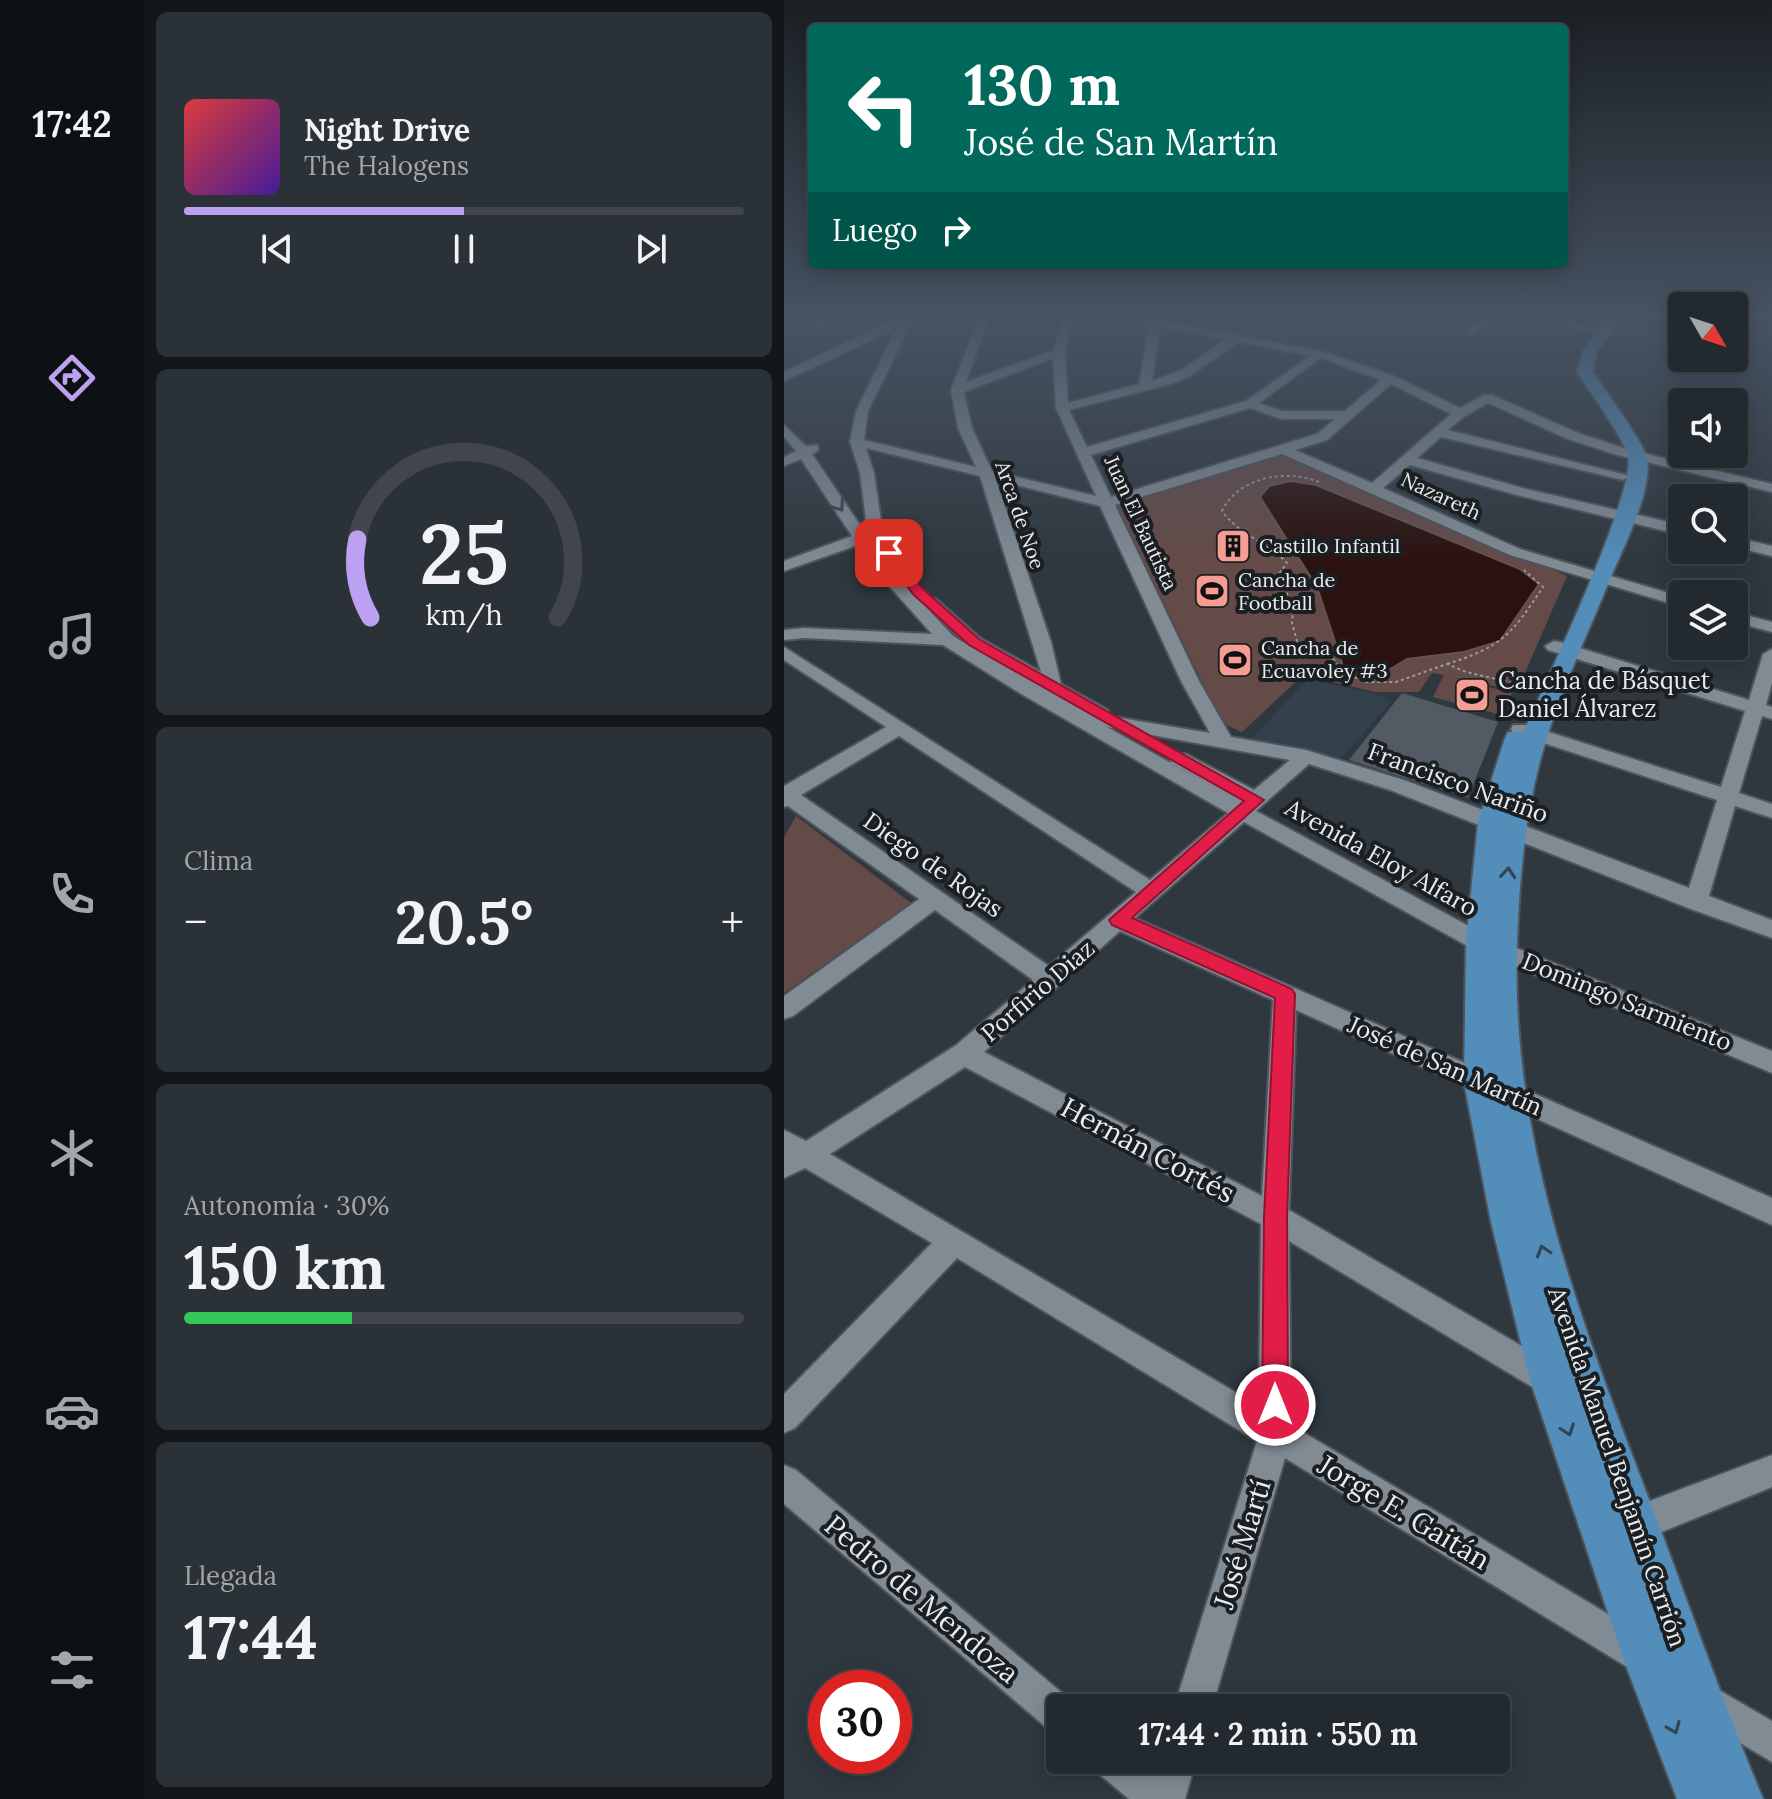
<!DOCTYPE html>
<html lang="es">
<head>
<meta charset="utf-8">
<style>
  body { margin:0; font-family:Lora,serif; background:#2b3237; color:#f1f3f6; height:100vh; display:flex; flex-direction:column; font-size:30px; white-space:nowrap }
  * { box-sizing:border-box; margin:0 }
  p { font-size:26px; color:#a3a7aa }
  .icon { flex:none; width:44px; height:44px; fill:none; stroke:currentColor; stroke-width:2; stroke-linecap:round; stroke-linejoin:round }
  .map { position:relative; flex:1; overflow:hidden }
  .drawer { display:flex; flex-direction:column; gap:12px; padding:12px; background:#13171a; width:640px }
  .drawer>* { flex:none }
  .hud { position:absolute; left:24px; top:24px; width:760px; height:244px; border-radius:8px; box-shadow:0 4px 20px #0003,0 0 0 2px #40464b; background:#00695c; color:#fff; overflow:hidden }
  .needle { width:52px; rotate:129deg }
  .tools { position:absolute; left:884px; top:292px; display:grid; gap:16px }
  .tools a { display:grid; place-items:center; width:80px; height:80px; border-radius:8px; background:#232a2f; box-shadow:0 4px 20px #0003,0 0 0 2px #40464b; font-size:40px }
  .speed { position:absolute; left:24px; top:1670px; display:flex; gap:16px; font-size:40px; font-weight:700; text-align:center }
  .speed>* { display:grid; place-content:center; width:104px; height:104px; border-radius:50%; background:#232a2f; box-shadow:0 4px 20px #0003,0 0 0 2px #40464b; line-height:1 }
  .speed .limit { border:12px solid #d22; background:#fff; color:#111 }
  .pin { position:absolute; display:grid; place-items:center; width:68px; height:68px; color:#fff; margin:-34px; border-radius:16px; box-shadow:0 4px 12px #0006 }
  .me { position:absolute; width:88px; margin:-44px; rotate:0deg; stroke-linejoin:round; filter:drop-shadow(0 0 6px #0008) }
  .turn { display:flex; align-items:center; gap:28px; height:168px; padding:0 24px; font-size:36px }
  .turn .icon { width:104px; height:104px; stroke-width:2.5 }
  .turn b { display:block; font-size:56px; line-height:68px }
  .then { display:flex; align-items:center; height:76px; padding:0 24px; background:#0003; gap:16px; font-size:30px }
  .big { font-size:60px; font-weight:700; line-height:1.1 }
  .drawer .widget { flex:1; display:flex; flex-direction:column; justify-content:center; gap:12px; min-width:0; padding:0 28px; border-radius:12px; background:#2b3237 }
  .drawer .dial { align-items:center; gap:0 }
  .dial svg { height:208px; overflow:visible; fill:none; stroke:#40464b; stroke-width:7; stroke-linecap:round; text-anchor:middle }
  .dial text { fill:#f1f3f6; stroke:none }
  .song { display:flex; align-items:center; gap:24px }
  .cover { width:96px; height:96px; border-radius:12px; background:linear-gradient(135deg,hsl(0 70% 55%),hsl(260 70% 35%)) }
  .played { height:8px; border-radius:4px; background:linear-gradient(90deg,#bca0f2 50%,#40464b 50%) }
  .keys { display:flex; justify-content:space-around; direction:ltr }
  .heat { display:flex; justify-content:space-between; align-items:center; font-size:44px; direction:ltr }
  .charge { height:12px; border-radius:6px; background:linear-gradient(90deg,#34c759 30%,#40464b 0) }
  .trip { position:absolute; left:262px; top:1694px; width:464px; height:80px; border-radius:8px; background:#232a2f; box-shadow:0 4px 20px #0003,0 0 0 2px #40464b; font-weight:700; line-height:80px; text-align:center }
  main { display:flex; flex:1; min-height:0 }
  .menu { display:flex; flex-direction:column; width:144px; justify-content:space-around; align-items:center; background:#0e1113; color:#a3a7aa }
  .menu .icon { width:56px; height:56px }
  .menu .on { color:#bca0f2 }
  .menu b { font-size:36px; color:#f1f3f6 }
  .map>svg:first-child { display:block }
  .built { fill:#33414d }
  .green { fill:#654b48 }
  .water { fill:#2b110f; stroke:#635353; stroke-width:2 }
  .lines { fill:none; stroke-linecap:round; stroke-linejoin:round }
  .stream { stroke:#635353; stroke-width:3 }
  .building { fill:#525b63 }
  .minor-casing { stroke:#4d545b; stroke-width:4 }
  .major-casing { stroke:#4d545b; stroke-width:4 }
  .path { stroke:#949ba1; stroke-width:2; stroke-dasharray:3 3; stroke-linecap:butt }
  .minor { fill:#818b94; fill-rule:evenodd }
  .major { fill:#538eba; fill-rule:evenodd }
  .oneway { stroke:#3f454a }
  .oneway2 { stroke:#2f4657 }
  .route { fill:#e11d48; stroke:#92132f; stroke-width:2 }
  .labels { text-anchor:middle; stroke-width:8; stroke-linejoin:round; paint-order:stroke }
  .far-street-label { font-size:20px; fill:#e7ecf1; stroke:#1b1f22 }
  .far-poi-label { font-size:20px; fill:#e7ecf1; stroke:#1b1f22; text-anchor:start }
  .poi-label { font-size:24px; fill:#e7ecf1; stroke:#1b1f22; text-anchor:start }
  .street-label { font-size:24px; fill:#e7ecf1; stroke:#1b1f22 }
  .near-street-label { font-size:28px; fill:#e7ecf1; stroke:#1b1f22 }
</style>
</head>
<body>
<main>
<nav class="menu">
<b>17:42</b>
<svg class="icon on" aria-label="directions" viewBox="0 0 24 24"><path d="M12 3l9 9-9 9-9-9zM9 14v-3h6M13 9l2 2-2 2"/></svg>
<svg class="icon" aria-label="music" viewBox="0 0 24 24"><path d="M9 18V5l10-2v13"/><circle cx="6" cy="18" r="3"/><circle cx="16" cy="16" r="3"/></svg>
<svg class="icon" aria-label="phone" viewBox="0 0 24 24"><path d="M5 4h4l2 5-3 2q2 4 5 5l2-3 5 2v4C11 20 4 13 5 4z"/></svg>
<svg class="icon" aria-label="climate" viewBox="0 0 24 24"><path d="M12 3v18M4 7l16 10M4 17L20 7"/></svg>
<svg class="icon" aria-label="car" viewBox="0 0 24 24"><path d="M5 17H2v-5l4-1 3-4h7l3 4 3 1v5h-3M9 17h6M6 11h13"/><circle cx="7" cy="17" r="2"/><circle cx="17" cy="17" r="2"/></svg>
<svg class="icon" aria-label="filters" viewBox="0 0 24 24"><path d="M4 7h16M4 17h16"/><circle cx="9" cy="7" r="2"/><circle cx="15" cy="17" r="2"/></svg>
</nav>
<section class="drawer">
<div class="widget">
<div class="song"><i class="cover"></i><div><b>Night Drive</b><p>The Halogens</p></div></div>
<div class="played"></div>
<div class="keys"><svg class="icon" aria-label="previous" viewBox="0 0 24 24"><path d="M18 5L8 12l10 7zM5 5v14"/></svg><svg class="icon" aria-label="pause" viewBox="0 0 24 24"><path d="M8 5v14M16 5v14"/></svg><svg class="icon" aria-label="next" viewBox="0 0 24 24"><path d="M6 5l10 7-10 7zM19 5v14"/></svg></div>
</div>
<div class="widget dial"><svg viewBox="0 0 100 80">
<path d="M14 69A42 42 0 1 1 86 69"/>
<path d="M14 69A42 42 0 0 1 9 39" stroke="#bca0f2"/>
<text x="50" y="56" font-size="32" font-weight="700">25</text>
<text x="50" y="72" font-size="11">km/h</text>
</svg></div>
<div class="widget"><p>Clima</p>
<div class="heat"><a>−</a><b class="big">20.5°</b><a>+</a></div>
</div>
<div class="widget"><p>Autonomía · 30%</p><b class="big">150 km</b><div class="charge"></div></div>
<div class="widget"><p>Llegada</p><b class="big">17:44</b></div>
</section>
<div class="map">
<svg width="988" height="1799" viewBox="0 0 988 1799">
  <rect width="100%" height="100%" fill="#2f383f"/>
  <!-- built -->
  <path class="built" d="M524,679L590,694L608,701L556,759L467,739Z"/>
  <!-- green -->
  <path class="green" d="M499,454L783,576L733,691L662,676L728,693L717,715L649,697L660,675L648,673L635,692H591L519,675L458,732L438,723L333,506Z
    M12,816L127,903L0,993V838Z"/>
  <!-- water -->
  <path class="water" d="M507,481L532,485L736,569L755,584L716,641L680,652L623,659L603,671L559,666L533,587L476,497L485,486Z"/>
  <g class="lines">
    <!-- stream -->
    <path class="stream" d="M882,318L898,319
      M950,325L988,329"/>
  </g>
  <!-- building -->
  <path class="building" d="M618,693L714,722L684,798L565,760Z"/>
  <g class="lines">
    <!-- minor casing -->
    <g class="minor-casing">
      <path id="minor" d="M8,315H22L42,325L32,327Z
        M120,315L134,316L128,321L84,411L80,440L192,467L174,428L167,390L196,315H206L182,382L270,350L279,315H289L281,352L284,403L355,384L365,325L327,315H348L540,352L610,376L676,408L700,395H708L794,433L842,449L988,484V492L833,455L784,439L704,403L681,416L664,430L846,476L839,480L657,437L633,458L742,489L898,525V535L733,495L626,465L599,488L736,549L898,597V607L726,555L498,454L331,505L415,681L447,737L522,750L620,780L905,888L933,800L729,733L727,729L729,725H743L937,787L961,711L764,650L761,646L770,641L776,642L965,700L979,654L988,649V683L982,705L988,707V719L978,716L955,793L988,804V818L951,806L925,896L988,920V938L904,908L606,790L525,764L472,811L705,937L988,1051V1073L689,949L460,822L351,918L988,1198V1225L512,1010L505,1210L777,1369L782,1380L777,1391L766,1396L755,1391L505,1241L507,1425L871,1642L876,1655L871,1668L858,1673L845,1668L501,1458L428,1708H390L473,1441L173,1258L11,1428L0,1433V1394L148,1243L21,1168L0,1178V1130L22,1141L171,1046L249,980L151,910L9,1016L0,1019V996L135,899L4,806L0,807V786L102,727L0,660V647L366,880L444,813L239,695L159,645L20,638L0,640V630L20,628L148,634L89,568L74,545L0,571V561L68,536L17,459L0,466V457L12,451L0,437V425L22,446L34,445V451L28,454L101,562L139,603L140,599H152L196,638L257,672L196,476L82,448L90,473L97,521L85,530L78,526L82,520L76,473L66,442L72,411L113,328L0,381V372ZM376,327L442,339L398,370L368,381ZM454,342L526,356L462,401L303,447L285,410L387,384L406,376ZM269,358L272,408L312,496L208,471L188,428L180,392ZM537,358L597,380L561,411H498L475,403ZM607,384L667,414L588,483L511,450L543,440ZM466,408L497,419H551L533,434L327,497L307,455ZM212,480L316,506L397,681L426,733L325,716L324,710L277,684L267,642ZM143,608L184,645L169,636ZM323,727L506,760L470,790L402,754H388L385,759L388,764L456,802ZM115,736L352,892L265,966L17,795ZM336,931L489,1000L478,1196L200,1052ZM181,1067L477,1224L475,1406L46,1154Z
        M703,315H715L690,335H682V331Z
        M737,315H756L825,332L819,335Z
        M950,537L988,546V556L950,547Z
        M950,612L988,622V632L950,622Z
        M988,1455V1487L853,1542L843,1543L831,1538L826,1526L831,1514Z
        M0,1465L12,1470L289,1702L292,1708H276V1734L263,1728L0,1504Z
        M921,1682L988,1721V1762L908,1714L902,1701L908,1688Z
        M310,1760H359L371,1770L374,1760H412L401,1799H345L315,1774Z"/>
    </g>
    <!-- major casing -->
    <g class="major-casing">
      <path id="major" d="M826,315H840L813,351L809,372C821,391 855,436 862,455C872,486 836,554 824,584C804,633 781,681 765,731C742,800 735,875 733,948C726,1149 804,1339 874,1523C909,1616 941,1708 979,1799H893L839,1658L746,1380L707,1222L680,1082L682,943L694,822L721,738L724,732H740C759,687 853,491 844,456C841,440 804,389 793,372L799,351Z"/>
    </g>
    <!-- path -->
    <path class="path" d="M535,482C503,469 455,476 438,511C455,535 483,542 503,563L495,574L509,608L508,623L513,641L550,660L558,673L583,682H612L663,664L682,672L751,688
      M663,664C718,647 728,634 759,587L740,570"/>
    <!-- minor -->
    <use href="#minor" class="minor"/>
    <!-- major -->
    <use href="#major" class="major"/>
  </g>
  <!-- one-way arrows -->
  <defs><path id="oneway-chevron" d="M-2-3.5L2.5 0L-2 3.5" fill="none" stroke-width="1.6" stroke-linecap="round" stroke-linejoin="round" transform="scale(2)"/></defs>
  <use class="oneway" href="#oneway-chevron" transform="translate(55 506) rotate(55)"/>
  <g class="oneway2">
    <use href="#oneway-chevron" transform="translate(724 873) rotate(-85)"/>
    <use href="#oneway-chevron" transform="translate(759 1251) rotate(-107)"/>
    <use href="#oneway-chevron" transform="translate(784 1430) rotate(71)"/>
    <use href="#oneway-chevron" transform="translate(890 1728) rotate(68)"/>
  </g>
  <!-- sky -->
  <linearGradient id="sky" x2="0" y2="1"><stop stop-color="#1a1f23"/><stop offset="0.56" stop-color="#475363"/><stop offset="1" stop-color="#475363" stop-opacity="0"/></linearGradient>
  <rect width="988" height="567" fill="url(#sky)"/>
  <!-- route -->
  <path class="route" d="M105,549L110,550L138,588L195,639L480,800L348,918L508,989L511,994L503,1217L504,1405L500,1414L491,1418L481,1414L478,1405L480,1217L491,998L328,925L325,920L460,801L185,645L129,594L99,553Z"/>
  <!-- icons -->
  <defs>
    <g id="building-square" transform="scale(1.8)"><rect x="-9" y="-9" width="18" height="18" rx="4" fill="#f59c93" stroke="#1b1f22"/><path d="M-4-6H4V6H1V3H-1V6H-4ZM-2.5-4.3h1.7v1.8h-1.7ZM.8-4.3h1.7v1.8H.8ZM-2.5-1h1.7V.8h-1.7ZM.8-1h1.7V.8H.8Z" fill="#111"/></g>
    <g id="stadium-square" transform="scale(1.8)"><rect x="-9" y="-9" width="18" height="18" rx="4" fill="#f59c93" stroke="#1b1f22"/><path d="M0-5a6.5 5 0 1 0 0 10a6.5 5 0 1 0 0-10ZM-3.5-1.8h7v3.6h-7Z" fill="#111"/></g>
  </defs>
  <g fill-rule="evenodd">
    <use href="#building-square" x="449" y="546"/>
    <use href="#stadium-square" x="428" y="591"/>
    <use href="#stadium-square" x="451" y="660"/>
    <use href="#stadium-square" x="688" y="695"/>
  </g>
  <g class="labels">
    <!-- far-street labels -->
    <g class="far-street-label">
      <text transform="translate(657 496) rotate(25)" y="7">Nazareth</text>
      <text transform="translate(236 515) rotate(71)" y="7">Arca de Noe</text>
      <text transform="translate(357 523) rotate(65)" y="7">Juan El Bautista</text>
    </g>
    <!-- far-poi labels -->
    <g class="far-poi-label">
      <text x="475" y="553">Castillo Infantil</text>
      <text x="454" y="587">Cancha de<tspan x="454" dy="23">Football</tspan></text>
      <text x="477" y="655">Cancha de<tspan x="477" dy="23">Ecuavoley #3</tspan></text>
    </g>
    <!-- poi labels -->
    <g class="poi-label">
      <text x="714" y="689">Cancha de Básquet<tspan x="714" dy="28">Daniel Álvarez</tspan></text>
    </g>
    <!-- street labels -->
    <g class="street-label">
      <text transform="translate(674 783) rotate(20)" y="8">Francisco Nariño</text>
      <text transform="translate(597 858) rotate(29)" y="8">Avenida Eloy Alfaro</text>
      <text transform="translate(149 865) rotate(35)" y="8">Diego de Rojas</text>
      <text transform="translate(254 991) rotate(-41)" y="8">Porfirio Diaz</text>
      <text transform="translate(843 1002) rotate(22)" y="8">Domingo Sarmiento</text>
      <text transform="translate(661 1066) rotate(24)" y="8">José de San Martín</text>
      <text transform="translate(833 1467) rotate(71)" y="8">Avenida Manuel Benjamín Carrión</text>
    </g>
    <!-- near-street labels -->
    <g class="near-street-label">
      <text transform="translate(364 1150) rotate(28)" y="10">Hernán Cortés</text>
      <text transform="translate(620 1512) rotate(31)" y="10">Jorge E. Gaitán</text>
      <text transform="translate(458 1544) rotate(-73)" y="10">José Martí</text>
      <text transform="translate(138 1599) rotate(40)" y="10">Pedro de Mendoza</text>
    </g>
  </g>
</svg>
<div class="tools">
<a><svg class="needle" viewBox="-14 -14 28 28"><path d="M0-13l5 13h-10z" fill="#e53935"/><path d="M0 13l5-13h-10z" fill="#a3a7aa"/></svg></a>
<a><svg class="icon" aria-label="sound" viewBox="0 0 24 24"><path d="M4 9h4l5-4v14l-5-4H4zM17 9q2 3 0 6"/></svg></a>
<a><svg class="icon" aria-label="search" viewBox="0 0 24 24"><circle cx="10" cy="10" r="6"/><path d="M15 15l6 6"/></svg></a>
<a><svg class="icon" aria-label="layers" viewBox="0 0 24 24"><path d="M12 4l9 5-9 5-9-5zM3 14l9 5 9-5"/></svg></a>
</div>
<div class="speed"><div class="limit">30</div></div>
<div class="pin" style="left:105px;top:553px;background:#d93025"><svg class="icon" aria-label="arrive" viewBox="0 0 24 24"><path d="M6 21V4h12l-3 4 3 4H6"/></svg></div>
<svg class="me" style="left:491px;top:1405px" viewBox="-20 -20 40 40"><circle r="17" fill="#e11d48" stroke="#fff" stroke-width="3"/><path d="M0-11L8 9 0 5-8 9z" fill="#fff"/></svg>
<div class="trip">17:44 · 2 min · 550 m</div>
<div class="hud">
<div class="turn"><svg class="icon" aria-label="left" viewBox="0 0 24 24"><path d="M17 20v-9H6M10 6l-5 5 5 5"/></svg><div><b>130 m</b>José de San Martín</div></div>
<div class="then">Luego<svg class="icon" aria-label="right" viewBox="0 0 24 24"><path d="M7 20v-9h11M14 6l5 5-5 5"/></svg></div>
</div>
</div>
</main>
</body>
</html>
